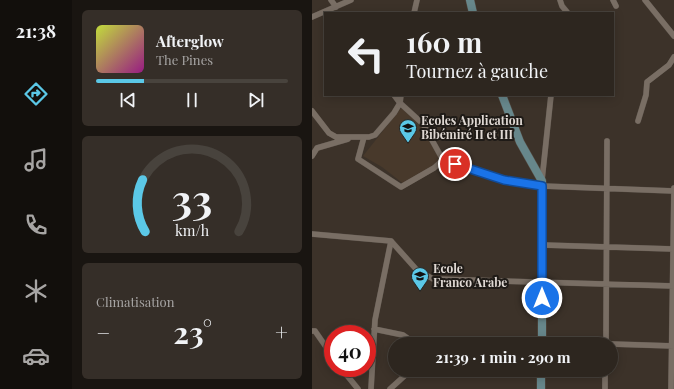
<!DOCTYPE html>
<html lang="fr">
<head>
<meta charset="utf-8">
<style>
  body { margin:0; font-family:"Playfair Display",serif; background:#352e28; color:#f1f3f6; height:100vh; display:flex; flex-direction:column; font-size:15px; white-space:nowrap }
  * { box-sizing:border-box; margin:0 }
  p { font-size:13px; color:#a7a5a4 }
  .icon { flex:none; width:22px; height:22px; fill:none; stroke:currentColor; stroke-width:2; stroke-linecap:round; stroke-linejoin:round }
  .map { position:relative; flex:1; overflow:hidden }
  .side { display:flex; flex-direction:column; gap:10px; padding:10px; background:#191511; width:240px }
  .side>* { flex:none }
  .hud { position:absolute; left:12px; top:12px; width:290px; height:84px; border-radius:0px; box-shadow:0 2px 10px #0003,0 0 0 1px #48433d; background:#2d261f; color:#f1f3f6; overflow:hidden }
  .speed { position:absolute; left:12px; top:325px; display:flex; gap:8px; font-size:20px; font-weight:700; text-align:center }
  .speed>* { display:grid; place-content:center; width:52px; height:52px; border-radius:50%; background:#2d261f; box-shadow:0 2px 10px #0003,0 0 0 1px #48433d; line-height:1 }
  .speed .limit { border:6px solid #d22; background:#fff; color:#111 }
  .pin { position:absolute; display:grid; place-items:center; width:34px; height:34px; color:#fff; margin:-17px; border:2px solid #fff; border-radius:50%; box-shadow:0 1px 4px #0007 }
  .me { position:absolute; width:44px; margin:-22px; rotate:0deg; stroke-linejoin:round; filter:drop-shadow(0 0 3px #0008) }
  .turn { display:flex; align-items:center; gap:14px; height:84px; padding:0 16px; font-size:18px }
  .turn .icon { width:52px; height:52px; stroke-width:2.5 }
  .turn b { display:block; font-size:28px; line-height:34px }
  .big { font-size:30px; font-weight:700; line-height:1.1 }
  .side .widget { flex:1; display:flex; flex-direction:column; justify-content:center; gap:6px; min-width:0; padding:0 14px; border-radius:6px; background:#352e28 }
  .side .dial { align-items:center; gap:0 }
  .dial svg { height:104px; overflow:visible; fill:none; stroke:#48433d; stroke-width:7; stroke-linecap:round; text-anchor:middle }
  .dial text { fill:#f1f3f6; stroke:none }
  .song { display:flex; align-items:center; gap:12px }
  .cover { width:48px; height:48px; border-radius:6px; background:linear-gradient(135deg,hsl(70 70% 55%),hsl(310 70% 35%)) }
  .played { height:4px; border-radius:2px; background:linear-gradient(90deg,#5bc8e7 25%,#48433d 25%) }
  .keys { display:flex; justify-content:space-around; direction:ltr }
  .heat { display:flex; justify-content:space-between; align-items:center; font-size:22px; direction:ltr }
  .trip { position:absolute; left:76px; top:337px; width:230px; height:40px; border-radius:20px; background:#2d261f; box-shadow:0 2px 10px #0003,0 0 0 1px #48433d; font-weight:700; line-height:40px; text-align:center }
  main { display:flex; flex:1; min-height:0 }
  .dock { display:flex; flex-direction:column; width:72px; justify-content:space-around; align-items:center; background:#120f0c; color:#a7a5a4 }
  .dock .icon { width:28px; height:28px }
  .dock .active { color:#5bc8e7 }
  .dock b { font-size:18px; color:#f1f3f6 }
  .map>svg:first-child { display:block }
  .built { fill:#48392b }
  .lines { fill:none; stroke-linecap:round; stroke-linejoin:round }
  .street-casing { stroke:#574f47; stroke-width:6 }
  .secondary-casing { stroke:#574f47; stroke-width:9 }
  .street { stroke:#796e64; stroke-width:5.5 }
  .secondary { stroke:#67878b; stroke-width:8 }
  .route-casing { stroke:#114b97; stroke-width:10 }
  .route { stroke:#1a73e8; stroke-width:7 }
  .labels { text-anchor:middle; stroke-width:4; stroke-linejoin:round; paint-order:stroke }
  .poi-label { font-size:12px; font-weight:bold; fill:#dfd8d3; stroke:#1f1b17; text-anchor:start }
</style>
</head>
<body>
<main>
<nav class="dock">
<b>21:38</b>
<svg class="icon active" aria-label="directions" viewBox="0 0 24 24"><path d="M12 3l9 9-9 9-9-9zM9 14v-3h6M13 9l2 2-2 2"/></svg>
<svg class="icon" aria-label="music" viewBox="0 0 24 24"><path d="M9 18V5l10-2v13"/><circle cx="6" cy="18" r="3"/><circle cx="16" cy="16" r="3"/></svg>
<svg class="icon" aria-label="phone" viewBox="0 0 24 24"><path d="M5 4h4l2 5-3 2q2 4 5 5l2-3 5 2v4C11 20 4 13 5 4z"/></svg>
<svg class="icon" aria-label="climate" viewBox="0 0 24 24"><path d="M12 3v18M4 7l16 10M4 17L20 7"/></svg>
<svg class="icon" aria-label="car" viewBox="0 0 24 24"><path d="M5 17H2v-5l4-1 3-4h7l3 4 3 1v5h-3M9 17h6M6 11h13"/><circle cx="7" cy="17" r="2"/><circle cx="17" cy="17" r="2"/></svg>
</nav>
<section class="side">
<div class="widget">
<div class="song"><i class="cover"></i><div><b>Afterglow</b><p>The Pines</p></div></div>
<div class="played"></div>
<div class="keys"><svg class="icon" aria-label="previous" viewBox="0 0 24 24"><path d="M18 5L8 12l10 7zM5 5v14"/></svg><svg class="icon" aria-label="pause" viewBox="0 0 24 24"><path d="M8 5v14M16 5v14"/></svg><svg class="icon" aria-label="next" viewBox="0 0 24 24"><path d="M6 5l10 7-10 7zM19 5v14"/></svg></div>
</div>
<div class="widget dial"><svg viewBox="0 0 100 80">
<path d="M14 69A42 42 0 1 1 86 69"/>
<path d="M14 69A42 42 0 0 1 12 29" stroke="#5bc8e7"/>
<text x="50" y="56" font-size="32" font-weight="700">33</text>
<text x="50" y="72" font-size="11">km/h</text>
</svg></div>
<div class="widget"><p>Climatisation</p>
<div class="heat"><a>−</a><b class="big">23°</b><a>+</a></div>
</div>
</section>
<div class="map">
<svg width="362" height="389" viewBox="0 0 362 389">
  <rect width="100%" height="100%" fill="#3c3229"/>
  <!-- built -->
  <path class="built" d="M90,107L110,125L127,154L126,165L93,185L70,167L51,156Z"/>
  <g class="lines">
    <!-- street casing -->
    <g class="street-casing">
      <path id="street" d="M19,0L24,7
        M248,0L250,6L255,12
        M301,0L304,6
        M333,0L362,36
        M102,13L105,0
        M0,17L39,0
        M82,95L88,103L111,124L131,160L192,180L230,186L362,191
        M0,111L17,133L24,137H57L63,135L82,113L88,103L89,95
        M326,121L334,95L335,82L357,65L362,57
        M52,137L46,159L89,187L122,168L131,160
        M0,156L5,148L36,139
        M230,180L239,95
        M0,234L79,241L104,269L121,279L362,286
        M231,245L361,249
        M62,329L91,335L101,342
        M0,331H3L21,357
        M134,344L170,340L226,344
        M294,344L295,141
        M299,344L362,346
        M29,368L46,389
        M59,389L63,320L79,241
        M78,389L99,370
        M293,389V370
        M359,389L362,188"/>
    </g>
    <!-- secondary casing -->
    <g class="secondary-casing">
      <path id="secondary" d="M158,0L161,13
        M190,95L208,142L230,181V344
        M229,389V370"/>
    </g>
    <!-- street -->
    <use href="#street" class="street"/>
    <!-- secondary -->
    <use href="#secondary" class="secondary"/>
  </g>
  <g class="lines">
    <!-- route casing -->
    <g class="route-casing">
      <path id="route" d="M143,164L192,180L230,186V298"/>
    </g>
    <!-- route -->
    <use href="#route" class="route"/>
  </g>
  <!-- icons -->
  <defs>
    <g id="school-pin" transform="scale(0.9)"><path d="M0 17L-7.5 6A9.5 9.5 0 1 1 7.5 6Z" fill="#5bc8e7" stroke="#1f1b17"/><path d="M0-5L7-2L0 1L-7-2ZM-4 1L0 2.5L4 1V4Q0 6-4 4Z" fill="#111"/></g>
  </defs>
  <g fill-rule="evenodd">
    <use href="#school-pin" x="96" y="128"/>
    <use href="#school-pin" x="108" y="276"/>
  </g>
  <g class="labels">
    <!-- poi labels -->
    <g class="poi-label">
      <text x="109" y="125">Ecoles Application<tspan x="109" dy="14">Bibémiré II et III</tspan></text>
      <text x="121" y="273">Ecole<tspan x="121" dy="14">Franco Arabe</tspan></text>
    </g>
  </g>
</svg>
<div class="speed"><div class="limit">40</div></div>
<div class="pin" style="left:143px;top:164px;background:#d93025"><svg class="icon" aria-label="arrive" viewBox="0 0 24 24"><path d="M6 21V4h12l-3 4 3 4H6"/></svg></div>
<svg class="me" style="left:230px;top:298px" viewBox="-20 -20 40 40"><circle r="17" fill="#1a73e8" stroke="#fff" stroke-width="3"/><path d="M0-11L8 9 0 5-8 9z" fill="#fff"/></svg>
<div class="trip">21:39 · 1 min · 290 m</div>
<div class="hud">
<div class="turn"><svg class="icon" aria-label="left" viewBox="0 0 24 24"><path d="M17 20v-9H6M10 6l-5 5 5 5"/></svg><div><b>160 m</b>Tournez à gauche</div></div>
</div>
</div>
</main>
</body>
</html>
